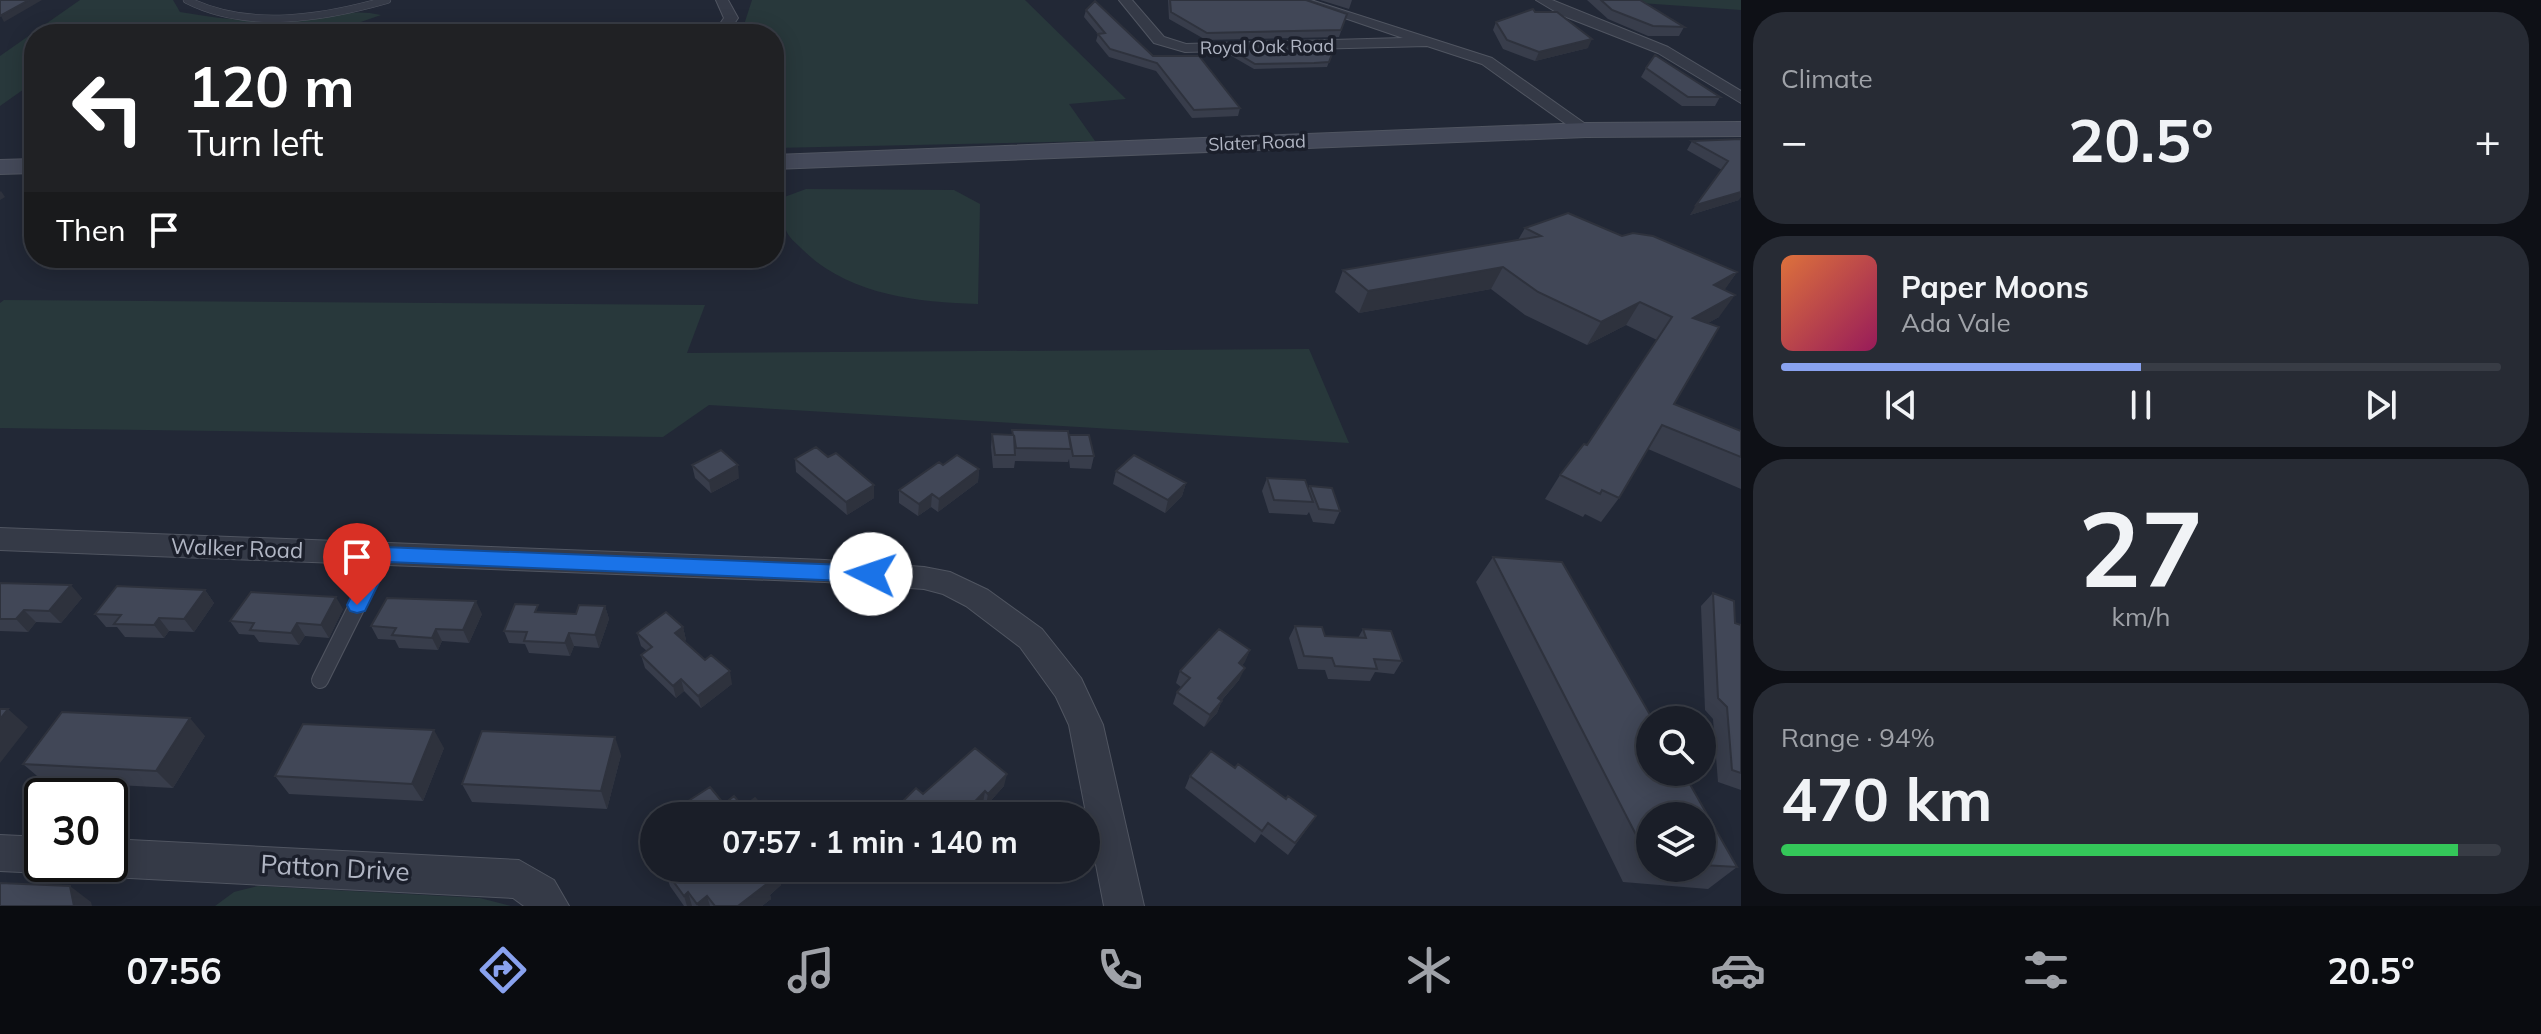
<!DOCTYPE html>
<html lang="en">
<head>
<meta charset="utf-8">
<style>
  body { margin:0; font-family:Mulish,sans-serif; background:#272b34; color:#f1f3f6; height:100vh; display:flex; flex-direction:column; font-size:30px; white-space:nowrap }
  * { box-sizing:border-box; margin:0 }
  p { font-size:26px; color:#9fa2a8 }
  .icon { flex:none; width:44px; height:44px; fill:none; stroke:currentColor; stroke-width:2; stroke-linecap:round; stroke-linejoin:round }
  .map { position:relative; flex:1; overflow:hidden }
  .sheet { display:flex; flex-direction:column; gap:12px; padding:12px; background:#0e1016; width:800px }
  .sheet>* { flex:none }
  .top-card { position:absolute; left:24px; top:24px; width:760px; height:244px; border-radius:32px; box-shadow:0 4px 20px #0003,0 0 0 2px #383c45; background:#202124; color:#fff; overflow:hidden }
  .buttons { position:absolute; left:1636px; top:706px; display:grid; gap:16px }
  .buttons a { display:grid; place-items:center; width:80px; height:80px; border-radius:50%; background:#1a1e28; box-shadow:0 4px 20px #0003,0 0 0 2px #383c45; font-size:40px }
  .speed { position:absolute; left:24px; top:778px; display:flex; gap:16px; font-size:40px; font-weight:700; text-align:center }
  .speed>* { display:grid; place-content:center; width:104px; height:104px; border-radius:50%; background:#1a1e28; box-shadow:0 4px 20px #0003,0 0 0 2px #383c45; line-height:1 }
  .speed .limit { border:4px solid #111; border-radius:12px; background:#fff; color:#111 }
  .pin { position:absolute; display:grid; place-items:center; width:68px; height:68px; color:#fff; margin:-82px -34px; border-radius:50% 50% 50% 0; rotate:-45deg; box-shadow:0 0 8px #0007 }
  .pin .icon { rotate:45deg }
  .me { position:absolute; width:88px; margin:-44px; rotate:274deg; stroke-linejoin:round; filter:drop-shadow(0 0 6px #0008) }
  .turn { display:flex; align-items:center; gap:28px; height:168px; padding:0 32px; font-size:36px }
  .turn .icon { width:104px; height:104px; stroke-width:2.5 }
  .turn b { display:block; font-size:56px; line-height:68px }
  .then { display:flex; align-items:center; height:76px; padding:0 32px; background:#0003; gap:16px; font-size:30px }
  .big { font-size:60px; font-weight:700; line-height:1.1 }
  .sheet .widget { flex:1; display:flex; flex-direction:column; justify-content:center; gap:12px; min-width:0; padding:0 28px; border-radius:32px; background:#272b34 }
  .sheet .dial { align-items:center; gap:0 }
  .dial b { font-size:104px; line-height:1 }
  .song { display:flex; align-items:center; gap:24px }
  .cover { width:96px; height:96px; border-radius:12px; background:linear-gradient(135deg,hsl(20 70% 55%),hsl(330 70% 35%)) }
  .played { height:8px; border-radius:4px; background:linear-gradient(90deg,#89a2ef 50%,#383c45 50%) }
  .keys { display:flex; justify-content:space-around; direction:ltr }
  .heat { display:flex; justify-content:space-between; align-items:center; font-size:44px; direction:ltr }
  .charge { height:12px; border-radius:6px; background:linear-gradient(90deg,#34c759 94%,#383c45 0) }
  .trip { position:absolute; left:640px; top:802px; width:460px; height:80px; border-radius:40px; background:#1a1e28; box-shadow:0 4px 20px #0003,0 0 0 2px #383c45; font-weight:700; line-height:80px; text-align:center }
  .dock { display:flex; height:128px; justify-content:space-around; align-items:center; background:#0a0c10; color:#9fa2a8 }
  .dock .icon { width:56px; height:56px }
  .dock .active { color:#89a2ef }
  .dock b { font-size:36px; color:#f1f3f6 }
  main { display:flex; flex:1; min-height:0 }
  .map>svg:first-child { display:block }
  .green { fill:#28383b }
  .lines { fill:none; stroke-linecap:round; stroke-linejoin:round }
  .lane-far2-casing { stroke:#505561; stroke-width:8 }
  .lane-far1-casing { stroke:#505561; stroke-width:14 }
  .lane-casing { stroke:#505561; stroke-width:18 }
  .street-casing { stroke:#505561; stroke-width:2 }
  .secondary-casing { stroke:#505561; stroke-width:2 }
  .lane-far2 { stroke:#353a47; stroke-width:7 }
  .lane-far1 { stroke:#353a47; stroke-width:12 }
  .lane { stroke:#353a47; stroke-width:16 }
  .street { fill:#353a47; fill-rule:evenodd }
  .secondary { fill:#444959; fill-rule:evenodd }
  .wall { fill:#383d4b; fill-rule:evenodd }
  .shaded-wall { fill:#2e323d }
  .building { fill:#414757; stroke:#2e323d; stroke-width:2 }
  .route { fill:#1a73e8; stroke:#114b97; stroke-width:2 }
  .labels { text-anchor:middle; stroke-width:7; stroke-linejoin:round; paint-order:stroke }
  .far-street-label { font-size:18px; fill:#b0b5c3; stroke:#1b1f2b }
  .street-label { font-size:22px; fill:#b0b5c3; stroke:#1b1f2b }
  .near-street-label { font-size:26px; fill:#b0b5c3; stroke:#1b1f2b }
</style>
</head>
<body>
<main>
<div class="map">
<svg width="1741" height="906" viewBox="0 0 1741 906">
  <rect width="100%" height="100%" fill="#222836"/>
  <!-- green -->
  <path class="green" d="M80,0H173L180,12C219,19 259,23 300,20C328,17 352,8 381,15L326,34H34V82L0,106V56Z
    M752,0H1025L1126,99L1069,104L1095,141L774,148V34H741Z
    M1597,0H1741V10Z
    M806,189L954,190L980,204L978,304C916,302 848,295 802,249C796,243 788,237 786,230C782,221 781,209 779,199Z
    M4,300L705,305L687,353L1309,349L1349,443L709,405L663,437L0,428V303Z
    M258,886L480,898L511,906H215L234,892Z"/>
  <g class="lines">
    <!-- lane-far2 casing -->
    <g class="lane-far2-casing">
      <path id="lane-far2" d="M187,0C248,31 324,18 387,0"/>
    </g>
    <!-- lane-far1 casing -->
    <g class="lane-far1-casing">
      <path id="lane-far1" d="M370,580L383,554"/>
    </g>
    <!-- lane casing -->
    <g class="lane-casing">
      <path id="lane" d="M320,680L371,578"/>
    </g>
    <!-- street casing -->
    <g class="street-casing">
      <path id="street" d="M716,0H728L738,18L727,34H713L724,18Z
        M1119,0H1132L1164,37L1186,44L1403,38L1292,0H1311L1492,58L1594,130L1592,134H1580L1482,64L1427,46L1185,52L1154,43Z
        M1536,0H1552L1668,47L1741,91V103L1658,53L1561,15Z
        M0,528L825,560L924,567L950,572L988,590L1042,629L1081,678L1103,725L1144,906H1104L1069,725L1056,697L1020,647L966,606L943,594L924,589L825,582L0,550Z
        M0,835L42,837V864H57L55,868L42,873L0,871Z
        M110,839L519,860L554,880L569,906H524L513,898L110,877L97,871L94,864H110Z"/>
    </g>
    <!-- secondary casing -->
    <g class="secondary-casing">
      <path id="secondary" d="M1741,122V136L1586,137L774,169V155L1586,123Z
        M34,159V173L0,174V160Z"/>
    </g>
    <!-- lane-far2 -->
    <use href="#lane-far2" class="lane-far2"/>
    <!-- lane-far1 -->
    <use href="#lane-far1" class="lane-far1"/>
    <!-- lane -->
    <use href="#lane" class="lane"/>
    <!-- street -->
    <use href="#street" class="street"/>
    <!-- secondary -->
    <use href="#secondary" class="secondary"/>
  </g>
  <!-- wall -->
  <path class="wall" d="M1168,0H1306L1347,14L1339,37L1206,40L1169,19Z
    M1320,0H1352L1349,9Z
    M1587,0H1640L1684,27L1679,36H1648L1608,19Z
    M1086,10L1153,56L1240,108L1238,116L1192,118L1156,71L1109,57L1096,41L1098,34L1084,17Z
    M1535,12L1588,48L1535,61L1503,49L1493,30L1496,22Z
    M1335,46L1327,67L1254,69L1228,54L1230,49Z
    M1646,68L1720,97L1715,106H1682L1641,77Z
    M1741,139L1739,200L1690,215L1722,170L1687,150L1692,141Z
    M1525,228L1622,236L1737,272L1724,290L1719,317L1708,323L1674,404L1741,431V489L1648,449L1619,498L1601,522L1585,514L1583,517L1545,499L1560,475L1587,445L1657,340L1626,325L1587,345L1525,315L1491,289L1359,313L1335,292L1343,270L1518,240Z
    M1012,430L1069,437L1094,456L1091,469L1070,468L1069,459L1068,462L1015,461L1014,468H993L991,447L992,434L1012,435Z
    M795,459L874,498L847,515L796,472Z
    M692,465L739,478L711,493L695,478Z
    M943,465L979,469L978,482L938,512L931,507L918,516L899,503V490Z
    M1116,471L1186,483L1182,496L1165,513L1113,484Z
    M1267,478L1308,489L1310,486L1340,511L1334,524L1313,522L1309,512L1307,515L1269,513L1262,491Z
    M1493,557L1562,562L1653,720H1650V772H1683L1737,867L1708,889L1623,882L1476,582ZM1650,816H1702V868H1650Z
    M0,583L82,598L61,623L36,622L28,632L0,631Z
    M205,590L214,603L194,632L169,631L164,638L125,637L117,627H106L95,614Z
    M1713,593L1735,623L1741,625V790L1718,782L1713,719L1705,710L1701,606Z
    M605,606L609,619L599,648L574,646L570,656L529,653L525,644L509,643L504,631L540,612L576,614Z
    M343,609L329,638L305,636L299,645L259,642L254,635L239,634L230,621Z
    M482,614L469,643L442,641L438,650L399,648L395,640L378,639L371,626Z
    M1295,626L1325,636L1358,638L1363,629L1402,661L1394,674L1375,672L1370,681L1328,679L1325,670L1298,669L1289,638Z
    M683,627L686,640L684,641L732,684L701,708L684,691L676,698L645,668L641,655L647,651L641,646L637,633Z
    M1250,650L1242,666L1239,680L1222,700L1217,713L1204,727L1173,704L1177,692L1181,687L1176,683L1180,671Z
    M205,736L173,788L43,781L23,764Z
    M444,748L423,801L289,794L275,776Z
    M621,755L607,809L472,802L462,784Z
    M1235,768L1316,816L1288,855L1261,834L1255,843L1185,788L1190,776Z
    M1004,786L986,806L983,803L970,816H895V809L923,794Z
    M664,868H778L781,885L770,895L771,899L762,906H684L670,886Z"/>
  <!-- shaded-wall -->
  <path class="shaded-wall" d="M29,0H42L4,22L1,16Z
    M1592,39L1588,48L1535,61L1539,52Z
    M1,191L5,197L0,200V192Z
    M1741,192V197L1739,200L1690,215L1696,205Z
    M1503,267L1491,289L1359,313L1368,291Z
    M1737,272L1721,295L1714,285Z
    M1735,295L1719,317L1677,340L1693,318Z
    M1640,302L1626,325L1587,345L1601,322Z
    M738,465L739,478L711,493L709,481Z
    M979,469L978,482L938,512L939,499Z
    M1186,483L1182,496L1165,513L1168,500Z
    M874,485V498L847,515L846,502Z
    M932,494L931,507L918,516L919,504Z
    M71,585L82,598L61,623L49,611Z
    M205,590L214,603L194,632L184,619Z
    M336,597L343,609L329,638L321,625Z
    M476,601L482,614L469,643L463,630Z
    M605,606L609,619L599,648L595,635Z
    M24,610L36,622L28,632L16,619Z
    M159,618L169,631L164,638L154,625Z
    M297,623L305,636L299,645L291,633Z
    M683,627L686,640L678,646L675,633Z
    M436,629L442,641L438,650L432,638Z
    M569,633L574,646L570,656L565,643Z
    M1250,650L1245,662L1233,676L1239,663Z
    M1245,668L1239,680L1213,710L1218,698Z
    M730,671L732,684L701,708L698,696Z
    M681,679L684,691L676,698L673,686Z
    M1222,701L1217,713L1204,727L1210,715Z
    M8,709L28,727L0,763V719Z
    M190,718L205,736L173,788L156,771Z
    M434,730L444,748L423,801L412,784Z
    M615,737L621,755L607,809L601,791Z
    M1007,774L1004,786L986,806L988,794Z
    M985,791L983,803L970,816H961Z
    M779,869L781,885L770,895L771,899L762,906H738Z
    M70,886L91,902L92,906H74Z
    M688,892L692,906H687L684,896Z
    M707,896L710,906H698L697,904Z"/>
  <!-- building -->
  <path class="building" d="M0,0H29L0,16Z
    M1170,0H1306L1347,14L1341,30L1207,33L1171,12Z
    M1601,0H1640L1684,27L1653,26L1612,10Z
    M1095,1L1153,56H1199L1240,108L1194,110L1157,63L1110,49L1098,34L1105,33L1086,10Z
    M1533,9L1535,12H1557L1592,39L1539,52L1507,40L1496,22Z
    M594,26L591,34H554L557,27Z
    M1335,46L1329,62L1314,63L1255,64L1230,49Z
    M1655,55L1720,97H1688L1646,68Z
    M1741,139V192L1696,205L1728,161L1692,141Z
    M1568,213L1622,236L1633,233L1653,236L1737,272L1714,285L1735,295L1693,318L1719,327L1674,404L1741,431V457L1662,425L1619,498L1602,490L1600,494L1560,475L1584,444L1587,445L1672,317L1640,302L1601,322L1538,292L1503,267L1368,291L1343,270L1541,236L1525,228Z
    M1012,430L1068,431L1071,449L1016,448L1014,435L1015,455H995L992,434L1013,435Z
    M1069,435H1089L1094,456H1073Z
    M816,447L828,457L836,453L874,485L846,502L795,459Z
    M721,450L738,465L709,481L692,465Z
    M957,455L979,469L939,499L932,494L919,504L899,490L939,462L943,465Z
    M1134,455L1186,483L1168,500L1116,471Z
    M1267,478L1305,480L1313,502L1274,500Z
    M1310,486L1332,488L1340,511L1319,509Z
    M1493,557L1562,562L1653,720H1650V772H1683L1737,867L1702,865V816H1650V860H1649Z
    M0,583L71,585L49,611L24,610L16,619H0Z
    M117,586L205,590L184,619L159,618L154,625L114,624L121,615L95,614Z
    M251,592L336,597L321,625L297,623L291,633L250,630L254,623L230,621Z
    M1713,593L1734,601L1735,623L1741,625V773L1732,770L1727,707L1718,698Z
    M387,598L476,601L463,630L436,629L432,638L392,635L396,628L371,626Z
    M515,604L538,605L535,612L576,614L579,605L605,606L595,635L569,633L565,643L524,641L527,632L504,631Z
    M666,612L683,627L675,633L705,660L711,655L730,671L698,696L681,679L673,686L641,655L652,647L637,633Z
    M1295,626L1322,627L1325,636L1366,638L1363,629L1391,631L1402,661L1374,659L1377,669L1335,666L1332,658L1304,656Z
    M1219,629L1250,650L1239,663L1245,668L1218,698L1222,701L1210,715L1177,692L1190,678L1180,671Z
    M0,709H8L0,719Z
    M62,712L190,718L156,771L23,764Z
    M303,724L434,730L412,784L275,776Z
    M482,731L615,737L601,791L462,784Z
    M975,748L1007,774L988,794L985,791L961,816H903L895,809L916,788L923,794Z
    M1211,751L1235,768L1238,764L1286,799L1288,796L1316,816L1295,843L1268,823L1262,831L1190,776Z
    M710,787L724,804L734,796L743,807L755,798L770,816H669L668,814Z
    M667,868H778L779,869L766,880L768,883L738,906H715L707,896L697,904L688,892L684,896L665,870Z
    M0,883L70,886L74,906H0Z"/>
  <!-- route -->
  <path class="route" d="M383,547L871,566L879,569L882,574L879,580L871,582L389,562L365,611L357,613L350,611L347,605L372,554L375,549Z"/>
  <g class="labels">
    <!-- far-street labels -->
    <g class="far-street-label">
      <text transform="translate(1267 47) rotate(-1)" y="6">Royal Oak Road</text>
      <text transform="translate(1257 143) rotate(-2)" y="6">Slater Road</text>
    </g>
    <!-- street labels -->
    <g class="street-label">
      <text transform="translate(237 548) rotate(2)" y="8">Walker Road</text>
    </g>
    <!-- near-street labels -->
    <g class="near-street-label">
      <text transform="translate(335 868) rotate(3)" y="9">Patton Drive</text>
    </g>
  </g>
</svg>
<div class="buttons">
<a><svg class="icon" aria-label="search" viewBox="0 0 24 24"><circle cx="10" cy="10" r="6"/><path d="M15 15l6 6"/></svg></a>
<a><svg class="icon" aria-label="layers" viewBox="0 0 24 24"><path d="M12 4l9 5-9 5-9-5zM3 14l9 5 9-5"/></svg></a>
</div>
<div class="speed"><div class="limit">30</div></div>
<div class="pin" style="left:357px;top:605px;background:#d93025"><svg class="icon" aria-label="arrive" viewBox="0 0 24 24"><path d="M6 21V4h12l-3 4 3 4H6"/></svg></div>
<svg class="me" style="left:871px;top:574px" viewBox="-20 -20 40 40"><circle r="19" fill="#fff"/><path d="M0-13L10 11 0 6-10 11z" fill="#1a73e8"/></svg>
<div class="trip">07:57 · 1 min · 140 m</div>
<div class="top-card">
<div class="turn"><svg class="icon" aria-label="left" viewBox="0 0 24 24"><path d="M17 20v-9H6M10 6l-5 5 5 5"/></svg><div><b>120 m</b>Turn left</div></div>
<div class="then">Then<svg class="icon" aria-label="arrive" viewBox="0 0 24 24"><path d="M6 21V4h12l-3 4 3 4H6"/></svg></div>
</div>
</div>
<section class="sheet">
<div class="widget"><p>Climate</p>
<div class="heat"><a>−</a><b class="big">20.5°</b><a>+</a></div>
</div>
<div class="widget">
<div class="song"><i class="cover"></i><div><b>Paper Moons</b><p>Ada Vale</p></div></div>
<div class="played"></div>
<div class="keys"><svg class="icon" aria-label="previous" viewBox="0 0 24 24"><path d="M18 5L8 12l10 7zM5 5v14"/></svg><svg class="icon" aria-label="pause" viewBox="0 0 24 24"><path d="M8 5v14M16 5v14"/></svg><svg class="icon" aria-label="next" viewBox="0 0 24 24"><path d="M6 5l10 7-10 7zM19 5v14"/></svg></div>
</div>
<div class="widget dial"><b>27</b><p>km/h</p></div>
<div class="widget"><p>Range · 94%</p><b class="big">470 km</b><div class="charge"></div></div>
</section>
</main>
<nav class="dock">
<b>07:56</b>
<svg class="icon active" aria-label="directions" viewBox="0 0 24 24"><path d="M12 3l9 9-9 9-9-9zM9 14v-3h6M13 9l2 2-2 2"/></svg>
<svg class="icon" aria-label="music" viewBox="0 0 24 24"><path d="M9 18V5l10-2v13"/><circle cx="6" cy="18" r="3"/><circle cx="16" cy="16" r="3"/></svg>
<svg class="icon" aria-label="phone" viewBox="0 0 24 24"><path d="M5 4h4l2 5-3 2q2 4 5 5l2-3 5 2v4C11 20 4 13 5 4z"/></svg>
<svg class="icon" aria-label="climate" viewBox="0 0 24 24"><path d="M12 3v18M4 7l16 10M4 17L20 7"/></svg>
<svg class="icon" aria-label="car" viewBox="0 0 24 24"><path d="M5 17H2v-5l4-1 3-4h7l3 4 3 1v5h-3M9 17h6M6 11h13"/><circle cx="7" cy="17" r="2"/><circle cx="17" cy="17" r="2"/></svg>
<svg class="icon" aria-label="filters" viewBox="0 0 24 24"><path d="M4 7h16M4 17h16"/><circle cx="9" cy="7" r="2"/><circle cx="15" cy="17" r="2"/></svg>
<b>20.5°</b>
</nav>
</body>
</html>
